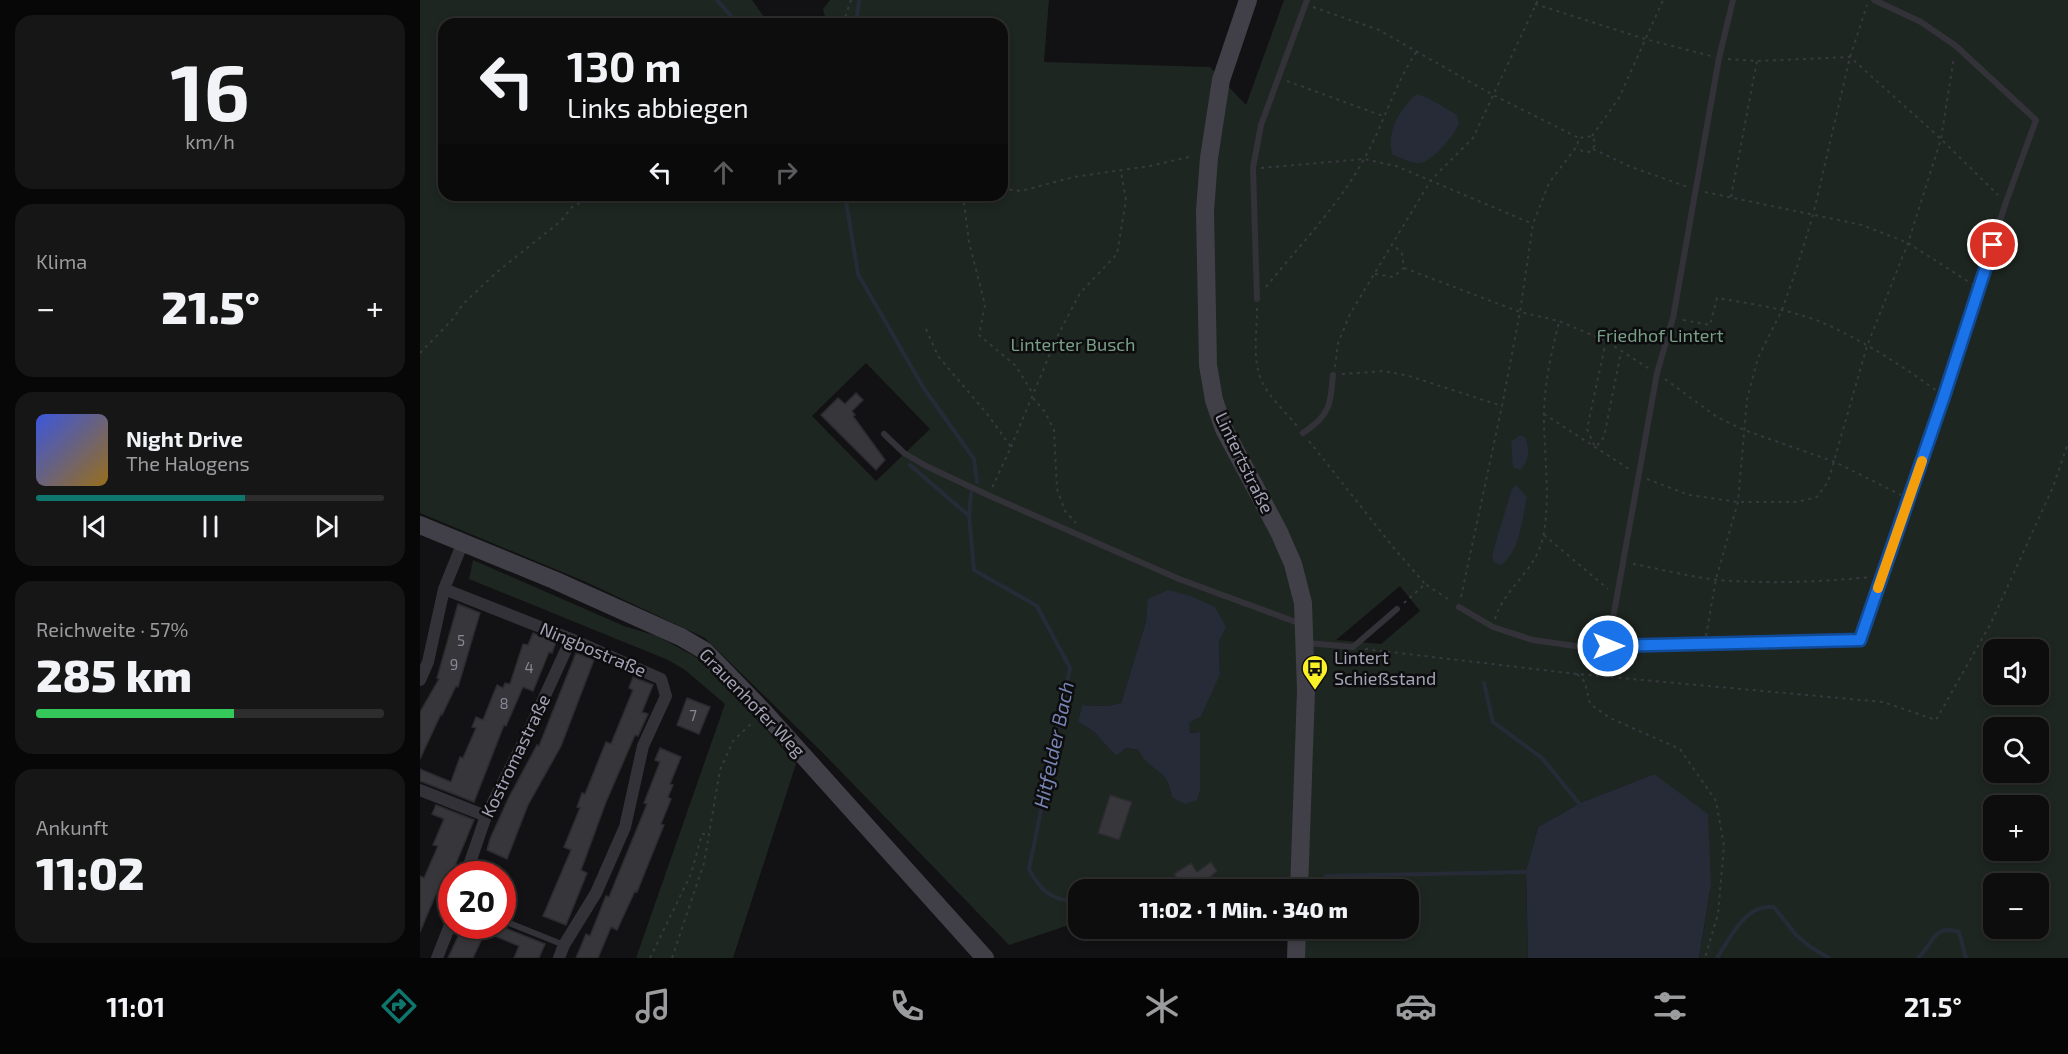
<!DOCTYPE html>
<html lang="de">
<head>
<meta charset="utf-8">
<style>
  body { margin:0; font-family:"Exo 2",sans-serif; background:#171617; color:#f1f3f6; height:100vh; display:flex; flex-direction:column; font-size:22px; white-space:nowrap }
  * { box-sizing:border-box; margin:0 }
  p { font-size:20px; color:#9b9c9e }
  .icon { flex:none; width:33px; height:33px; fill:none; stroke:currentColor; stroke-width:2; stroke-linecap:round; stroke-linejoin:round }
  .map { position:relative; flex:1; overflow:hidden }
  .sheet { display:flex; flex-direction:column; gap:15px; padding:15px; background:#080708; width:420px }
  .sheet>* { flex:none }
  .banner { position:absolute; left:18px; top:18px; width:570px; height:183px; border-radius:18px; box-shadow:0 3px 9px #0003,0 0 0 2px #2e2d2e; background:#0e0d0e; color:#f1f3f6; overflow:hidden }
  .controls { position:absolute; left:1563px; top:639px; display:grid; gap:12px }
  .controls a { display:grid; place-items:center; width:66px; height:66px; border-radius:12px; background:#0e0d0e; box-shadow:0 3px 9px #0003,0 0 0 2px #2e2d2e; font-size:30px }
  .speed { position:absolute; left:18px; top:861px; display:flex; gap:12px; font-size:30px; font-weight:700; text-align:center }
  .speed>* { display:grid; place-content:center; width:78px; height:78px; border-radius:50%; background:#0e0d0e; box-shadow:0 3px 9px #0003,0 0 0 2px #2e2d2e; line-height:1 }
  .speed .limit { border:9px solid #d22; background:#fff; color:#111 }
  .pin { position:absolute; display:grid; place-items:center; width:51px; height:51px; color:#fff; margin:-26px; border:3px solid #fff; border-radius:50%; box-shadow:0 2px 6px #0007 }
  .me { position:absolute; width:66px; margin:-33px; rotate:90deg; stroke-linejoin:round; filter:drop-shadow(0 0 4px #0008) }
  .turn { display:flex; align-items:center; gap:21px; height:126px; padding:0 30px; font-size:27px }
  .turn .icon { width:78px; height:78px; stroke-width:2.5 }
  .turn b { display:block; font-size:42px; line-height:51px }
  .lanes { display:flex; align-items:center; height:57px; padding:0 30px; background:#0003; justify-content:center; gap:30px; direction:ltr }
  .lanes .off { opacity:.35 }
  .big { font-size:45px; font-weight:800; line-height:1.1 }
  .sheet .tile { flex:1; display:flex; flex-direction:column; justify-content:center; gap:9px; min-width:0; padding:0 21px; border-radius:18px; background:#171617 }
  .sheet .dial { align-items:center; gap:0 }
  .dial b { font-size:78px; line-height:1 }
  .song { display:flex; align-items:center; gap:18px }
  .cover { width:72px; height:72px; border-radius:9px; background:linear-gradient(135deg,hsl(230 70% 55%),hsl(40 70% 35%)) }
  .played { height:6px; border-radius:3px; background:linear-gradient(90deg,#0f766e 60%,#2e2d2e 60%) }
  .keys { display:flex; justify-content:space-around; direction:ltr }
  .heat { display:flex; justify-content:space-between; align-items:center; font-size:33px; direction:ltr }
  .charge { height:9px; border-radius:4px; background:linear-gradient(90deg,#34c759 57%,#2e2d2e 0) }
  .trip { position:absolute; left:648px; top:879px; width:351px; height:60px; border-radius:18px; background:#0e0d0e; box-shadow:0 3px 9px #0003,0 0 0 2px #2e2d2e; font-weight:800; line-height:60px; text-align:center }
  .menu { display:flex; height:96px; justify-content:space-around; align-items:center; background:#060506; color:#9b9c9e }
  .menu .icon { width:42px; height:42px }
  .menu .current { color:#0f766e }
  .menu b { font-size:27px; color:#f1f3f6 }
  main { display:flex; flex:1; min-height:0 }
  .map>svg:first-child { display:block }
  .green { fill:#1e2621; fill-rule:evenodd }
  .water { fill:#272b37 }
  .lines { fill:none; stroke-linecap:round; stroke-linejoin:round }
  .stream { stroke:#272b37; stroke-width:4 }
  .building { fill:#36363b; stroke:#2c2b2f; stroke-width:1.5 }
  .path { stroke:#38383f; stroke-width:2; stroke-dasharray:3 4.5; stroke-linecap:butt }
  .lane { stroke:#333238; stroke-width:6 }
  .street { stroke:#333238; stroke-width:12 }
  .secondary { stroke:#414048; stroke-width:18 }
  .route-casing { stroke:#114b97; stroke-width:15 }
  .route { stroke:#1a73e8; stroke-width:10 }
  .slow { stroke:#f59e0b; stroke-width:10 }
  .labels { text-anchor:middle; stroke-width:5; stroke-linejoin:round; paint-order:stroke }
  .number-label { font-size:15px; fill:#878796 }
  .park-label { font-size:18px; fill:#78a087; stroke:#0d0c0e }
  .street-label { font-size:18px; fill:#a2a2b4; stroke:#0d0c0e }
  .poi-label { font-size:18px; fill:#a2a2b4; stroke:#0d0c0e; text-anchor:start }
  .water-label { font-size:20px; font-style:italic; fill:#7784b1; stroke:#0d0c0e }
</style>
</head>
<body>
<main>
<section class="sheet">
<div class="tile dial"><b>16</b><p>km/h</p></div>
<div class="tile"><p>Klima</p>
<div class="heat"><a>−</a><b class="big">21.5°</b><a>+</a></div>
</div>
<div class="tile">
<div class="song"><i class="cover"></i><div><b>Night Drive</b><p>The Halogens</p></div></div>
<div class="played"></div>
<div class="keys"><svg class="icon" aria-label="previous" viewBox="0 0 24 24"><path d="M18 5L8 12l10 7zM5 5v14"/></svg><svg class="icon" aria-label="pause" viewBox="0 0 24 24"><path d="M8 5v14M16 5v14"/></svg><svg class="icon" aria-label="next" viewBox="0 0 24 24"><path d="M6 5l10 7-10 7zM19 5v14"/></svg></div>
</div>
<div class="tile"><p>Reichweite · 57%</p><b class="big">285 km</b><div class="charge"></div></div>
<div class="tile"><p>Ankunft</p><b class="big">11:02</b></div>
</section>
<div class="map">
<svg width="1648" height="958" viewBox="0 0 1648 958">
  <rect width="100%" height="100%" fill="#121113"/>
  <!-- green -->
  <path class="green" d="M0,0H332L349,24H24V195H582V24H407L403,9L410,0H629L624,62L790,67L826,105L864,0H1648V958H1279L1291,885L1234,774L1160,803L1118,827L1106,871L1108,958H870L871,929L988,928V890H658V922L589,945L402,752L285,638L166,582L0,513ZM446,363L510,429L456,481L392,416ZM980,586L1000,611L961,644L916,640ZM729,599L799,641L800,674L768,723L769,733L779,732L780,790L750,786C742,769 728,766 718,750L706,748L696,756L673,731L658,722L662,705L688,706L701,703L726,621ZM1574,650H1618V694H1574ZM1574,728H1618V772H1574ZM1574,806H1618V850H1574ZM1574,884H1618V928H1574Z
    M53,560L204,626L237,636L276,657L303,679L376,764L313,958H216L305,704L265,670L248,660L49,579Z"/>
  <!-- water -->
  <path class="water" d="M997,94L1008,98L1037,115L1039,124C1034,135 1013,161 1000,163C992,164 980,157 973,155C965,134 980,108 997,94Z
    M1100,435L1106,438C1109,452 1110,459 1100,470L1093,467L1091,442Z
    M1096,485L1107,497C1102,518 1100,552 1081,565L1074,562L1072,555L1092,489Z
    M748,590L771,596L795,607L806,627L799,641L800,674L781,716L769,723L770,733L780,732V790L777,800L765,804L752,797C748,768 731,773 718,750L706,748L696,756L673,731L658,722L662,705L688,706L701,703L726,621L728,599Z
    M1234,774L1288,814L1291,885L1279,958H1108L1106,871L1118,827L1160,803Z"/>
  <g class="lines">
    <!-- stream -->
    <path class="stream" d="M297,0L318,24
      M436,24L439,0
      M425,195L438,274L503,387L554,459L557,482
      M490,465L548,515
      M551,493L549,516L554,570L617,606L650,668L609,869C621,892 632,900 658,902
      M1064,683L1073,722L1122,758L1162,807
      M906,876L1109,872
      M826,890L858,879
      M1297,958C1310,938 1326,903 1354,907L1376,935L1392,948L1409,958
      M1498,958C1513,945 1513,923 1539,932L1546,958"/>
  </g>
  <!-- building -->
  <path class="building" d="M436,393L443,400L432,411L435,415L433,416L465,460L456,470L401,415L418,398L425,404Z
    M38,604L60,613L38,687L36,686L22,715L21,714L0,759V712L19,679L17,678Z
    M113,633L136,642L132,653L129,652L113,691L103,687L86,726L84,725L54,802L0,781V769L31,782L40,757L43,758L56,728L52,727L56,717L63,720L77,685L83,688L85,683L90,684L103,644L108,645Z
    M156,653L174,660L141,746L108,805L87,859L67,850L70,839L88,799L117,745L119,746Z
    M213,677L233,685L222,712L228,714L218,736L215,735L186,802L161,870L167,873L146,925L123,916L151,850L144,847L160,808L157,807L162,793L165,794L186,742L191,744L213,690L209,688Z
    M267,698L290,707L279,734L257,725Z
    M240,748L261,757L250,784L253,785L248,797L251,799L241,824L244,825L217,892L215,891L197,930L191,927L178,958H156L166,934L170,936L186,896L189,897L227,804L224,803L240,762L235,760Z
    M690,795L712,802L699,840L678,833Z
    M16,805L54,820L27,885L21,882L0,932V876L4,878L18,846L13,845L24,819L12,814Z
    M791,862L797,871L776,890H765L754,874L771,863L777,872Z
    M43,926H80L125,944L119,958H94L99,946L65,932L53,958H28Z"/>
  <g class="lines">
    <!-- path -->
    <path class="path" d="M1115,4L1225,39L1291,56
      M893,7L959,30L1073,95L1159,138
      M423,24L431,0
      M1308,59L1337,61L1430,57L1521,139L1578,195
      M867,81L963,116
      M1172,136L1199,98L1243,0
      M1173,149L1211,167L1268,187
      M841,168L944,159L976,166L1113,224
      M582,189L601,191L654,177L730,166L773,156
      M1285,192L1442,225L1488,243L1552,284
      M543,195L549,242L565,305L559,335L596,366L613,394
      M1311,197L1337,61
      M984,268L1100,312L1139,321L1186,341L1228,368
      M955,274L973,277L984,268L982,254L973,244
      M846,287C879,246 919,205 944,159C964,124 974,85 997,51
      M837,308C837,329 833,354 839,374C845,394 865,411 878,427
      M1263,320L1290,325L1297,298C1332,304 1368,309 1401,322C1442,340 1481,365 1517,391
      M506,329L518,356L568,415L591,447L572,488
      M1186,341L1167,429L1175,447L1182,441L1185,432L1201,352
      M0,353L32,320L43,304L77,272L141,221L152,207L162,202L245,195
      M915,367L918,343L930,314L1011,180L1053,138L1118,0
      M922,374L964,371L989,376L1082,406
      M1245,379L1297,417L1324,430L1415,462L1481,495
      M613,398L625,412L634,430L637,489L645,511L656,523
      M1124,414L1209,469
      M889,441L973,547L1005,584
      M591,447L637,337L660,293L697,254L706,200L701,171
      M1227,479L1269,495L1318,502H1377L1397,497L1408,482L1447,346L1488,243L1521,139L1534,57
      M1124,535L1188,589
      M1213,564C1241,569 1270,577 1299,580C1350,584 1400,582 1451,577
      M1041,597L1082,406L1100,312L1113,224L1129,183L1157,146L1159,138L1172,136L1176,144L1169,152L1162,151L1157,146
      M984,603L1005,584L1031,601
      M1075,619C1084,588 1116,571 1123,537C1131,498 1124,457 1124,417C1124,385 1131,354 1139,322
      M1286,636L1296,579L1318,502L1327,399L1338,358L1362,310L1378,264L1393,215L1430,57L1447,5
      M945,649L1157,674L1463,702L1516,720L1571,623L1633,487L1648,443
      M1157,674L1165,682L1170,704L1190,718L1260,749L1296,801L1304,846L1298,914L1285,958
      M230,958L271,874L282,834H288
      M252,958L284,863L300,770L313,741L333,722"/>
    <!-- lane -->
    <path class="lane" d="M837,299L833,168L841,125L887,0
      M883,433C910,415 910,406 913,375
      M464,434L484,453L506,466L570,496L759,579L881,624
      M1039,607L1073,627L1113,640L1155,646H1231L1440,640L1524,396L1586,202L1616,120L1536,46L1501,22L1454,0
      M887,643L933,647L977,609
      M1188,646L1237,373L1253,318L1299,58L1313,0
      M82,920L144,945"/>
    <!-- street -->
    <path class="street" d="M24,589L151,639L241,679L246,696L223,746L205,827L176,893L144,945L139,958
      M0,680L8,662L24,589L43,542
      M0,790L66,816
      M46,874L66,816L106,737L151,639
      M17,958L32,920"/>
    <!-- secondary -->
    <path class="secondary" d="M828,0L801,80L789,158L785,211L788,365L794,400L804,429L859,532L873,564L883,603L886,691L879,890
      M0,525L134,580L261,637L285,651L344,712L565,958
      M876,958L877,928"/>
  </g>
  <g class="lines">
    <!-- route casing -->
    <g class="route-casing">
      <path id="route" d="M1188,646L1440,640L1524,396L1573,245"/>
    </g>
    <!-- route -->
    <use href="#route" class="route"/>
    <!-- slow -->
    <path class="slow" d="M1458,588L1502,461"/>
  </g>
  <!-- icons -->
  <defs>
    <g id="bus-pin" transform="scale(1.35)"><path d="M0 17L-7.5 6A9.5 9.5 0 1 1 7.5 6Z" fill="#f8f125" stroke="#0d0c0e"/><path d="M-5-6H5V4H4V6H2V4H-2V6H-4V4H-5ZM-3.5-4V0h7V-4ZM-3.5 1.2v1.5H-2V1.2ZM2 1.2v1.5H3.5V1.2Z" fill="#111"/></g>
  </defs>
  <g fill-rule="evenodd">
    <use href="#bus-pin" x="895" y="668"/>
  </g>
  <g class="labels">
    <!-- number labels -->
    <g class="number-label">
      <text x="41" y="646">5</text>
      <text x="34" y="670">9</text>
      <text x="109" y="673">4</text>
      <text x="84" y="709">8</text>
      <text x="273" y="721">7</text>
    </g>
    <!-- park labels -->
    <g class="park-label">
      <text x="1240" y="342">Friedhof Lintert</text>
      <text x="653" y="351">Linterter Busch</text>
    </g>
    <!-- street labels -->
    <g class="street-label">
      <text transform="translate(824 463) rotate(64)" y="6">Lintertstraße</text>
      <text transform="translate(173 650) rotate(23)" y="6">Ningbostraße</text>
      <text transform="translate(332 703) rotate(46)" y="6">Grauenhofer Weg</text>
      <text transform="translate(96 756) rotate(-64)" y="6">Kostromastraße</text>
    </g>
    <!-- poi labels -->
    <g class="poi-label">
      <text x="914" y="664">Lintert<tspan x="914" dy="21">Schießstand</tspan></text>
    </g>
    <!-- water labels -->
    <g class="water-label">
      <text transform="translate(634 745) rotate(-78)" y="7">Hitfelder Bach</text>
    </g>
  </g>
</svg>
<div class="controls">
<a><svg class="icon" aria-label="sound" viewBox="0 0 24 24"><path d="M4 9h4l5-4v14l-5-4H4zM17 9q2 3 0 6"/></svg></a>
<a><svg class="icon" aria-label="search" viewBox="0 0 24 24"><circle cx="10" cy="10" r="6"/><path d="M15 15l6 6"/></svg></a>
<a>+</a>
<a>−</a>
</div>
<div class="speed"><div class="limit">20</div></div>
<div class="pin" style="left:1573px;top:245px;background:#d93025"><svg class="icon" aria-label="arrive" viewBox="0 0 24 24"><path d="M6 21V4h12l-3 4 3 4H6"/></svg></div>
<svg class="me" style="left:1188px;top:646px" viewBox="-20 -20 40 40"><circle r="17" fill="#1a73e8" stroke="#fff" stroke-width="3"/><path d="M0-11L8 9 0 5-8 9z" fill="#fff"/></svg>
<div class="trip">11:02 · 1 Min. · 340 m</div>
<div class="banner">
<div class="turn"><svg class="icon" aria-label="left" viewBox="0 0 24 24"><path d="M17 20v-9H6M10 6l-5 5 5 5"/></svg><div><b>130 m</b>Links abbiegen</div></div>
<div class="lanes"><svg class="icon" aria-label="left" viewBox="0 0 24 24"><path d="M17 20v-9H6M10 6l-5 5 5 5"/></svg><svg class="icon off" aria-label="ahead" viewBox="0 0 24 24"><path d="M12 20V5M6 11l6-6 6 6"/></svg><svg class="icon off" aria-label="right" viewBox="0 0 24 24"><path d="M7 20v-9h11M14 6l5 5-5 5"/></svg></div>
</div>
</div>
</main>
<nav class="menu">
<b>11:01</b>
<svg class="icon current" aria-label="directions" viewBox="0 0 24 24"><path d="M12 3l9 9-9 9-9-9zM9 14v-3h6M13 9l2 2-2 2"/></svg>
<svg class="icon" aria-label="music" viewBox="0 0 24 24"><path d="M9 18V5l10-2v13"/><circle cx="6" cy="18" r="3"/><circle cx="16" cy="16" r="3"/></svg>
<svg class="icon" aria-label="phone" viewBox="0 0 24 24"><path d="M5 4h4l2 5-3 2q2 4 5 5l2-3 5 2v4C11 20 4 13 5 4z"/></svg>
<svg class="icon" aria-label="climate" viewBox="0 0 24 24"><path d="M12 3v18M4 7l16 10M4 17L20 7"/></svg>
<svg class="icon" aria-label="car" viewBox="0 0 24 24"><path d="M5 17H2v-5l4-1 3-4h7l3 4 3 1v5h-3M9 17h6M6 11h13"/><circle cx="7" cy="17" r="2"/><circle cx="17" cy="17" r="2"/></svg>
<svg class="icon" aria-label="filters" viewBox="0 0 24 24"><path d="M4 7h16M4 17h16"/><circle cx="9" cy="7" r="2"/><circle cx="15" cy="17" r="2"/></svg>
<b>21.5°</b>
</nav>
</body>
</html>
